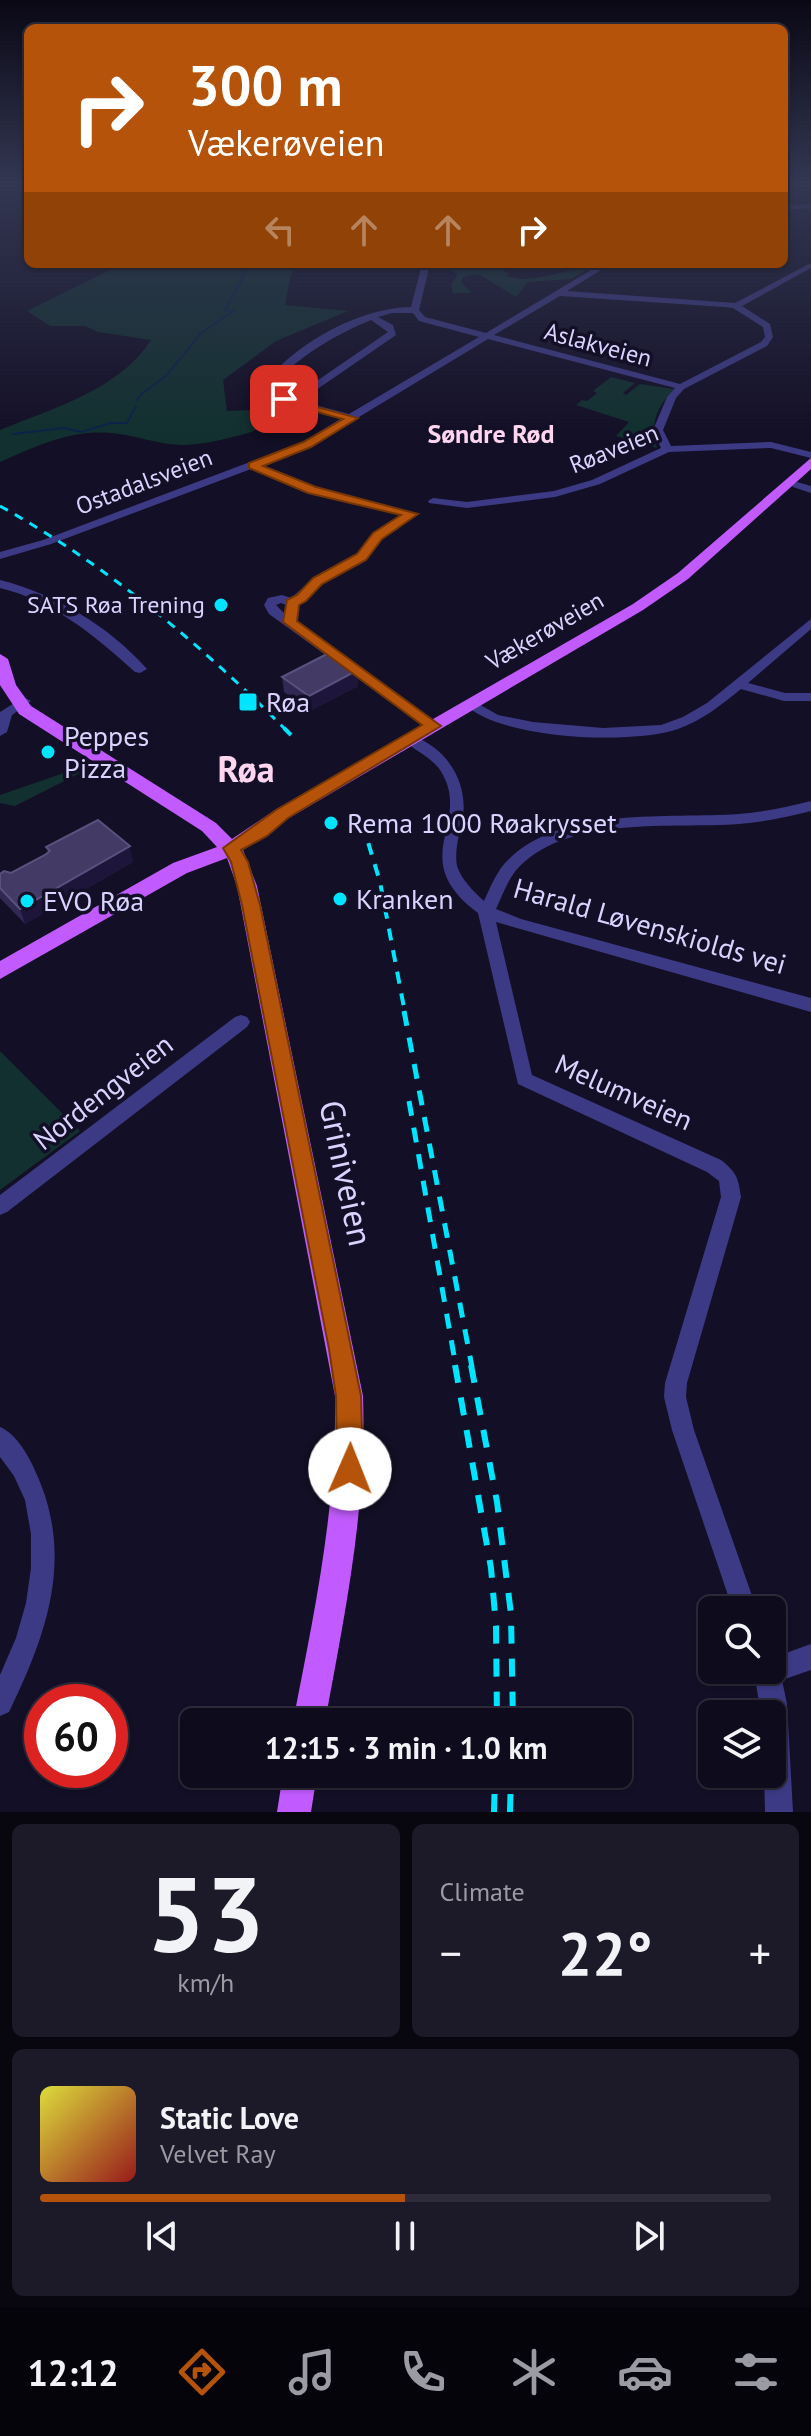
<!DOCTYPE html>
<html lang="en">
<head>
<meta charset="utf-8">
<style>
  body { margin:0; font-family:"PT Sans",sans-serif; background:#1c1929; color:#f1f3f6; height:100vh; display:flex; flex-direction:column; font-size:30px; white-space:nowrap }
  * { box-sizing:border-box; margin:0 }
  p { font-size:26px; color:#9b9ba3 }
  .icon { flex:none; width:44px; height:44px; fill:none; stroke:currentColor; stroke-width:2; stroke-linecap:round; stroke-linejoin:round }
  .map { position:relative; height:1812px; overflow:hidden }
  .panel { display:flex; flex-direction:column; gap:12px; padding:12px; background:#08060f; flex:1 }
  .panel>* { flex:none }
  .top-card { position:absolute; left:24px; top:24px; width:764px; height:244px; border-radius:12px; box-shadow:0 2px 6px #0004,0 0 0 2px #2e2b3b; background:#b45309; color:#fff; overflow:hidden }
  .buttons { position:absolute; left:698px; top:1596px; display:grid; gap:16px }
  .buttons a { display:grid; place-items:center; width:88px; height:88px; border-radius:12px; background:#0e0b1c; box-shadow:0 2px 6px #0004,0 0 0 2px #2e2b3b; font-size:40px }
  .speed { position:absolute; left:24px; top:1684px; display:flex; gap:16px; font-size:40px; font-weight:700; text-align:center }
  .speed>* { display:grid; place-content:center; width:104px; height:104px; border-radius:50%; background:#0e0b1c; box-shadow:0 2px 6px #0004,0 0 0 2px #2e2b3b; line-height:1 }
  .speed .limit { border:12px solid #d22; background:#fff; color:#111 }
  .pin { position:absolute; display:grid; place-items:center; width:68px; height:68px; color:#fff; margin:-34px; border-radius:16px; box-shadow:0 4px 12px #0006 }
  .me { position:absolute; width:88px; margin:-44px; rotate:1deg; stroke-linejoin:round; filter:drop-shadow(0 0 6px #0008) }
  .turn { display:flex; align-items:center; gap:28px; height:168px; padding:0 32px; font-size:36px }
  .turn .icon { width:104px; height:104px; stroke-width:2.5 }
  .turn b { display:block; font-size:56px; line-height:68px }
  .lanes { display:flex; align-items:center; height:76px; padding:0 32px; background:#0003; justify-content:center; gap:40px; direction:ltr }
  .lanes .off { opacity:.35 }
  .big { font-size:60px; font-weight:700; line-height:1.1 }
  .panel .widget { flex:1; display:flex; flex-direction:column; justify-content:center; gap:12px; min-width:0; padding:0 28px; border-radius:12px; background:#1c1929 }
  .panel .dial { align-items:center; gap:0 }
  .dial b { font-size:104px; line-height:1 }
  .song { display:flex; align-items:center; gap:24px }
  .cover { width:96px; height:96px; border-radius:12px; background:linear-gradient(135deg,hsl(60 70% 55%),hsl(0 70% 35%)) }
  .played { height:8px; border-radius:4px; background:linear-gradient(90deg,#b45309 50%,#2e2b3b 50%) }
  .keys { display:flex; justify-content:space-around; direction:ltr }
  .heat { display:flex; justify-content:space-between; align-items:center; font-size:44px; direction:ltr }
  .panel .tiles { flex:1; display:grid; gap:12px; grid-template-columns:1fr 1fr }
  .widget:last-child { grid-column:span 2 }
  .trip { position:absolute; left:180px; top:1708px; width:452px; height:80px; border-radius:12px; background:#0e0b1c; box-shadow:0 2px 6px #0004,0 0 0 2px #2e2b3b; font-weight:700; line-height:80px; text-align:center }
  .menu { display:flex; height:128px; justify-content:space-around; align-items:center; background:#06040b; color:#9b9ba3 }
  .menu .icon { width:56px; height:56px }
  .menu .active { color:#b45309 }
  .menu b { font-size:36px; color:#f1f3f6 }
  .map>svg:first-child { display:block }
  .green { fill:#12302f }
  .lines { fill:none; stroke-linecap:round; stroke-linejoin:round }
  .stream { stroke:#0c2248; stroke-width:2 }
  .minor { fill:#3d3a85; fill-rule:evenodd }
  .major { fill:#c25bff; fill-rule:evenodd }
  .rail-far3 { stroke:#00e5ff; stroke-width:3; stroke-dasharray:9 8; stroke-linecap:butt }
  .rail-far2 { stroke:#00e5ff; stroke-width:4; stroke-dasharray:12 10; stroke-linecap:butt }
  .rail-far1 { stroke:#00e5ff; stroke-width:5; stroke-dasharray:15 12; stroke-linecap:butt }
  .rail { stroke:#00e5ff; stroke-width:6; stroke-dasharray:18 15; stroke-linecap:butt }
  .wall { fill:#312854 }
  .shaded-wall { fill:#1d163a }
  .building { fill:#433a66; stroke:#5a527e; stroke-width:2 }
  .route { fill:#b45309; stroke:#753606; stroke-width:2 }
  .poi-dot { fill:#00e5ff; stroke:#130f26; stroke-width:3 }
  .labels { text-anchor:middle; stroke-width:7; stroke-linejoin:round; paint-order:stroke }
  .far-street-label { font-size:24px; fill:#d9d4ff; stroke:#130f26 }
  .far-poi-label { font-size:24px; fill:#d9d4ff; stroke:#130f26; text-anchor:end }
  .far-neighbourhood-label { font-size:26px; font-weight:bold; fill:#ffd6f0; stroke:#130f26 }
  .poi-label { font-size:28px; fill:#d9d4ff; stroke:#130f26; text-anchor:start }
  .street-label { font-size:28px; fill:#d9d4ff; stroke:#130f26 }
  .near-street-label { font-size:34px; fill:#d9d4ff; stroke:#130f26 }
  .district-label { font-size:36px; font-weight:bold; fill:#ffd6f0; stroke:#130f26 }
</style>
</head>
<body>
<div class="map">
<svg width="811" height="1812" viewBox="0 0 811 1812">
  <rect width="100%" height="100%" fill="#130f26"/>
  <!-- green -->
  <path class="green" d="M122,264H304L291,274L285,305L348,311L276,341L223,380L227,411L297,408C281,428 207,446 180,445C147,443 125,430 88,433C57,436 29,449 0,462V430C53,408 119,390 151,340L98,332L85,326H50L27,311Z
    M450,264H510L503,271L509,273L507,276C533,286 563,268 590,268L571,279L528,282L516,297L478,274L463,277L461,282L472,293H453L451,285L458,274L447,269Z
    M611,377L635,383L623,393L626,395L640,384L674,389C657,407 649,424 657,448L616,436L629,422L576,405L582,400L587,401L597,393L593,391Z
    M84,766L88,769L15,806L0,803V795Z
    M0,1051L80,1131L0,1190Z"/>
  <g class="lines">
    <!-- stream -->
    <path class="stream" d="M137,401L139,396L166,376L201,333L234,311L225,310L250,264
      M13,434L64,428L81,432L111,423H127L136,406"/>
    <!-- minor -->
    <path class="minor" d="M811,204V208L784,210V206Z
      M811,263V268L742,306L770,324L773,337L767,346L684,389L676,398L663,430L671,446L771,442L811,452V458L771,448L669,452L600,484L555,497L467,508L429,503L428,501L433,498L467,502L554,491L592,480L661,448L653,430L667,397L675,388L488,339L311,446L260,465L316,488L418,514L382,538L366,559L322,584L298,605L296,622L438,723L440,726L438,729H428L269,614L264,605L268,598L282,595L291,598L314,578L358,555L374,534L403,515L308,492L251,469L51,544L0,559V552L43,540L303,442L342,418L289,404L269,393L267,380C300,341 360,308 411,307L422,264H430L419,310L425,317L486,333L601,264H611L567,291L735,303ZM560,296L724,307L733,308L763,327L765,337L761,342L680,384L494,335ZM392,313H413L419,321L479,337L349,414L300,401L396,335L393,325L378,317ZM371,320L388,332L292,398L277,390V381C302,354 337,334 371,320ZM281,603L286,605L285,614L276,605Z
      M618,264H717L697,270L622,266Z
      M797,482L811,486V493L793,487L792,485Z
      M0,580C55,594 109,626 147,669L140,673L135,672C95,636 54,601 0,588Z
      M811,619V629L748,683L785,693H811V701H784L741,689C721,705 703,720 678,729C631,745 499,740 463,703L470,699L498,715L533,722L603,728L661,725L683,717L707,703Z
      M24,697L31,701L12,715L7,732L0,736V712Z
      M410,735C445,746 468,780 463,817C460,832 454,850 457,866C461,879 474,892 484,901C491,886 497,870 509,859C563,806 669,819 739,814C763,812 787,807 811,801V811C787,817 763,822 739,824C671,829 572,815 520,866C508,878 503,894 496,909L521,919L811,998V1012L496,922L532,1075L721,1160C737,1173 738,1177 741,1197L687,1383L686,1397L694,1430L757,1610H733L672,1430L664,1397L665,1383L721,1197L719,1181L707,1172L518,1084L478,913C406,859 470,825 443,775C436,760 418,752 405,742L403,739L405,736Z
      M241,1015L247,1017L250,1022L247,1027L7,1212L0,1215V1195L235,1017Z
      M0,1427C17,1434 30,1458 37,1475C74,1558 47,1634 9,1712L0,1716V1675L16,1638L26,1603L31,1568V1534L25,1500L14,1476L0,1457Z
      M811,1644V1670L782,1680L787,1704L793,1812H765L764,1774H772V1714H761L754,1672L772,1670V1658Z"/>
    <!-- major -->
    <path class="major" d="M811,458V469L688,579L643,610L289,818L243,850L257,886L363,1396C367,1507 345,1613 325,1722H293C314,1614 337,1507 335,1396L237,886L227,858L187,873L0,979V961L173,863L217,847L202,831L19,714L0,685V654L8,659L16,685L31,706L216,823L232,839L275,810L633,604L678,573Z
      M283,1774H317L311,1812H277Z"/>
    <!-- rail-far3 -->
    <path class="rail-far3" d="M0,506C108,566 199,643 286,730"/>
    <!-- rail-far2 -->
    <path class="rail-far2" d="M284,728L291,735
      M362,822L380,882L405,1013"/>
    <!-- rail-far1 -->
    <path class="rail-far1" d="M404,1011L472,1367
      M409,1101L456,1367"/>
    <!-- rail -->
    <path class="rail" d="M455,1365L491,1568L496,1626L497,1722
      M471,1365L497,1502L511,1614L513,1722
      M494,1812L495,1774
      M510,1812L511,1774"/>
  </g>
  <!-- wall -->
  <path class="wall" d="M282,677L358,686L310,711L284,692Z
    M46,847L133,862L25,924L0,898V874L11,873L48,853Z"/>
  <!-- shaded-wall -->
  <path class="shaded-wall" d="M358,670V686L310,711L309,696Z
    M130,846L133,862L25,924L20,909Z"/>
  <!-- building -->
  <path class="building" d="M331,652L358,670L309,696L282,677Z
    M98,820L130,846L20,909L0,888V874L4,871L11,873L45,855L50,851L46,847Z"/>
  <!-- sky -->
  <linearGradient id="sky" x2="0" y2="1"><stop stop-color="#0a0815"/><stop offset="0.42" stop-color="#333752"/><stop offset="1" stop-color="#333752" stop-opacity="0"/></linearGradient>
  <rect width="811" height="435" fill="url(#sky)"/>
  <!-- route -->
  <path class="route" d="M280,397L358,418L311,447L263,466L316,487L418,514L382,539L366,560L322,584L306,601L299,605L297,621L441,726L288,818L267,836L241,850L248,862L260,905L361,1396L363,1469L360,1478L350,1482L341,1478L337,1469L336,1396L329,1349L242,905L231,862L223,848L276,810L422,725L283,622L287,600L297,595L313,578L357,554L373,533L401,515L308,493L249,468V463L303,442L343,419L280,402Z"/>
  <!-- markers -->
  <g class="poi-dot">
    <circle cx="221" cy="605" r="8"/>
    <rect x="238" y="692" width="20" height="20" rx="4"/>
    <circle cx="48" cy="752" r="8"/>
    <circle cx="331" cy="823" r="8"/>
    <circle cx="340" cy="899" r="8"/>
    <circle cx="27" cy="901" r="8"/>
  </g>
  <g class="labels">
    <!-- far-street labels -->
    <g class="far-street-label">
      <text transform="translate(598 345) rotate(15)" y="8">Aslakveien</text>
      <text transform="translate(614 449) rotate(-22)" y="8">Røaveien</text>
      <text transform="translate(144 482) rotate(-21)" y="8">Ostadalsveien</text>
      <text transform="translate(545 631) rotate(-30)" y="8">Vækerøveien</text>
    </g>
    <!-- far-poi labels -->
    <g class="far-poi-label">
      <text x="205" y="613">SATS Røa Trening</text>
    </g>
    <!-- far-neighbourhood labels -->
    <g class="far-neighbourhood-label">
      <text x="491" y="443">Søndre Rød</text>
    </g>
    <!-- poi labels -->
    <g class="poi-label">
      <text x="266" y="712">Røa</text>
      <text x="64" y="746">Peppes<tspan x="64" dy="32">Pizza</tspan></text>
      <text x="347" y="833">Rema 1000 Røakrysset</text>
      <text x="356" y="909">Kranken</text>
      <text x="43" y="911">EVO Røa</text>
    </g>
    <!-- street labels -->
    <g class="street-label">
      <text transform="translate(650 926) rotate(16)" y="10">Harald Løvenskiolds vei</text>
      <text transform="translate(103 1092) rotate(-38)" y="10">Nordengveien</text>
      <text transform="translate(624 1092) rotate(24)" y="10">Melumveien</text>
    </g>
    <!-- near-street labels -->
    <g class="near-street-label">
      <text transform="translate(346 1173) rotate(78)" y="12">Griniveien</text>
    </g>
    <!-- district labels -->
    <g class="district-label">
      <text x="246" y="782">Røa</text>
    </g>
  </g>
</svg>
<div class="buttons">
<a><svg class="icon" aria-label="search" viewBox="0 0 24 24"><circle cx="10" cy="10" r="6"/><path d="M15 15l6 6"/></svg></a>
<a><svg class="icon" aria-label="layers" viewBox="0 0 24 24"><path d="M12 4l9 5-9 5-9-5zM3 14l9 5 9-5"/></svg></a>
</div>
<div class="speed"><div class="limit">60</div></div>
<div class="pin" style="left:284px;top:399px;background:#d93025"><svg class="icon" aria-label="arrive" viewBox="0 0 24 24"><path d="M6 21V4h12l-3 4 3 4H6"/></svg></div>
<svg class="me" style="left:350px;top:1469px" viewBox="-20 -20 40 40"><circle r="19" fill="#fff"/><path d="M0-13L10 11 0 6-10 11z" fill="#b45309"/></svg>
<div class="trip">12:15 · 3 min · 1.0 km</div>
<div class="top-card">
<div class="turn"><svg class="icon" aria-label="right" viewBox="0 0 24 24"><path d="M7 20v-9h11M14 6l5 5-5 5"/></svg><div><b>300 m</b>Vækerøveien</div></div>
<div class="lanes"><svg class="icon off" aria-label="left" viewBox="0 0 24 24"><path d="M17 20v-9H6M10 6l-5 5 5 5"/></svg><svg class="icon off" aria-label="ahead" viewBox="0 0 24 24"><path d="M12 20V5M6 11l6-6 6 6"/></svg><svg class="icon off" aria-label="ahead" viewBox="0 0 24 24"><path d="M12 20V5M6 11l6-6 6 6"/></svg><svg class="icon" aria-label="right" viewBox="0 0 24 24"><path d="M7 20v-9h11M14 6l5 5-5 5"/></svg></div>
</div>
</div>
<section class="panel">
<div class="tiles">
<div class="widget dial"><b>53</b><p>km/h</p></div>
<div class="widget"><p>Climate</p>
<div class="heat"><a>−</a><b class="big">22°</b><a>+</a></div>
</div>
<div class="widget">
<div class="song"><i class="cover"></i><div><b>Static Love</b><p>Velvet Ray</p></div></div>
<div class="played"></div>
<div class="keys"><svg class="icon" aria-label="previous" viewBox="0 0 24 24"><path d="M18 5L8 12l10 7zM5 5v14"/></svg><svg class="icon" aria-label="pause" viewBox="0 0 24 24"><path d="M8 5v14M16 5v14"/></svg><svg class="icon" aria-label="next" viewBox="0 0 24 24"><path d="M6 5l10 7-10 7zM19 5v14"/></svg></div>
</div>
</div>
</section>
<nav class="menu">
<b>12:12</b>
<svg class="icon active" aria-label="directions" viewBox="0 0 24 24"><path d="M12 3l9 9-9 9-9-9zM9 14v-3h6M13 9l2 2-2 2"/></svg>
<svg class="icon" aria-label="music" viewBox="0 0 24 24"><path d="M9 18V5l10-2v13"/><circle cx="6" cy="18" r="3"/><circle cx="16" cy="16" r="3"/></svg>
<svg class="icon" aria-label="phone" viewBox="0 0 24 24"><path d="M5 4h4l2 5-3 2q2 4 5 5l2-3 5 2v4C11 20 4 13 5 4z"/></svg>
<svg class="icon" aria-label="climate" viewBox="0 0 24 24"><path d="M12 3v18M4 7l16 10M4 17L20 7"/></svg>
<svg class="icon" aria-label="car" viewBox="0 0 24 24"><path d="M5 17H2v-5l4-1 3-4h7l3 4 3 1v5h-3M9 17h6M6 11h13"/><circle cx="7" cy="17" r="2"/><circle cx="17" cy="17" r="2"/></svg>
<svg class="icon" aria-label="filters" viewBox="0 0 24 24"><path d="M4 7h16M4 17h16"/><circle cx="9" cy="7" r="2"/><circle cx="15" cy="17" r="2"/></svg>
</nav>
</body>
</html>
